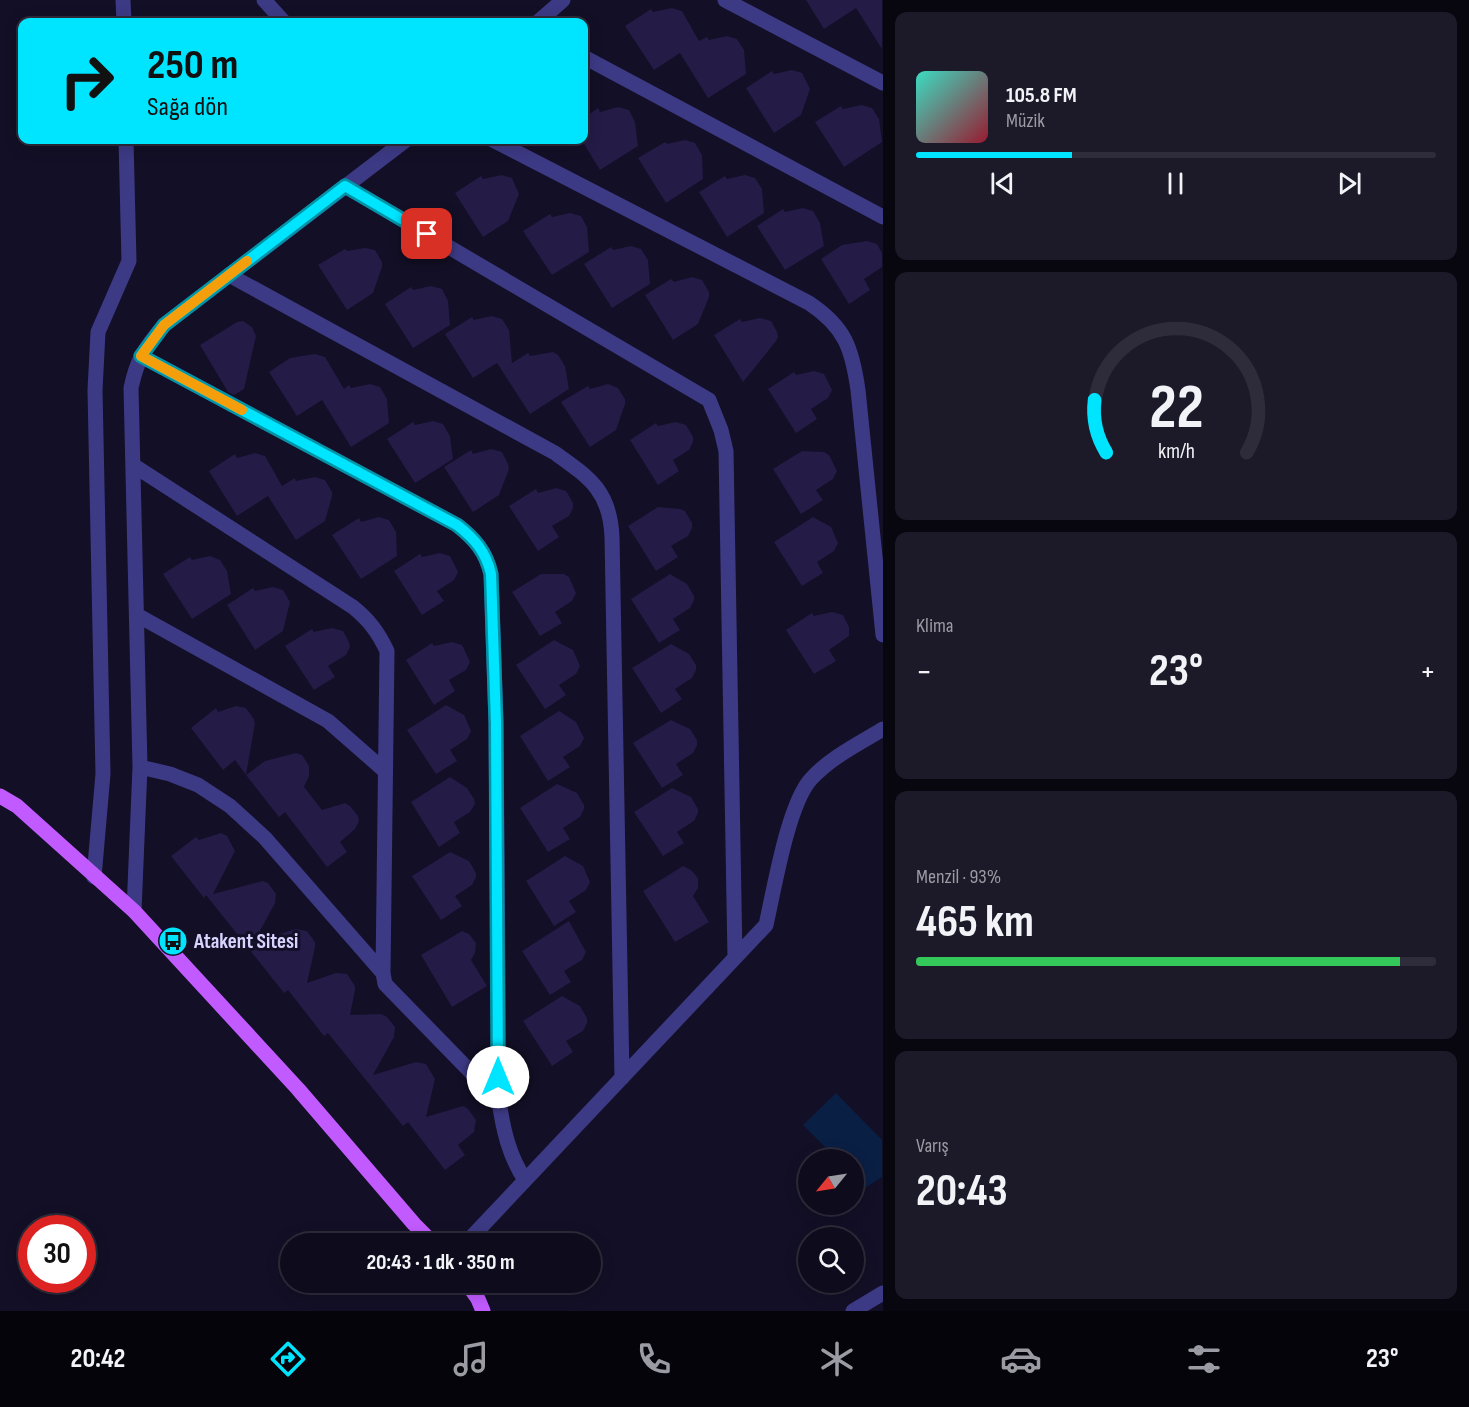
<!DOCTYPE html>
<html lang="tr">
<head>
<meta charset="utf-8">
<style>
  body { margin:0; font-family:"Sofia Sans Condensed",sans-serif; background:#1c1929; color:#f1f3f6; height:100vh; display:flex; flex-direction:column; font-size:22px; white-space:nowrap }
  * { box-sizing:border-box; margin:0 }
  p { font-size:20px; color:#9b9ba3 }
  .icon { flex:none; width:33px; height:33px; fill:none; stroke:currentColor; stroke-width:2; stroke-linecap:round; stroke-linejoin:round }
  .map { position:relative; flex:1; overflow:hidden }
  .drawer { display:flex; flex-direction:column; gap:12px; padding:12px; background:#08060f; width:586px }
  .drawer>* { flex:none }
  .top-card { position:absolute; left:18px; top:18px; width:570px; height:126px; border-radius:12px; box-shadow:0 3px 15px #0003,0 0 0 2px #2e2b3b; background:#00e5ff; color:#111; overflow:hidden }
  .needle { width:39px; rotate:240deg }
  .fabs { position:absolute; left:798px; top:1149px; display:grid; gap:12px }
  .fabs a { display:grid; place-items:center; width:66px; height:66px; border-radius:50%; background:#0e0b1c; box-shadow:0 3px 15px #0003,0 0 0 2px #2e2b3b; font-size:30px }
  .speed { position:absolute; left:18px; top:1215px; display:flex; gap:12px; font-size:30px; font-weight:700; text-align:center }
  .speed>* { display:grid; place-content:center; width:78px; height:78px; border-radius:50%; background:#0e0b1c; box-shadow:0 3px 15px #0003,0 0 0 2px #2e2b3b; line-height:1 }
  .speed .limit { border:9px solid #d22; background:#fff; color:#111 }
  .pin { position:absolute; display:grid; place-items:center; width:51px; height:51px; color:#fff; margin:-26px; border-radius:12px; box-shadow:0 3px 9px #0006 }
  .me { position:absolute; width:66px; margin:-33px; rotate:0deg; stroke-linejoin:round; filter:drop-shadow(0 0 4px #0008) }
  .turn { display:flex; align-items:center; gap:21px; height:126px; padding:0 30px; font-size:27px }
  .turn .icon { width:78px; height:78px; stroke-width:2.5 }
  .turn b { display:block; font-size:42px; line-height:51px }
  .big { font-size:45px; font-weight:700; line-height:1.1 }
  .drawer .widget { flex:1; display:flex; flex-direction:column; justify-content:center; gap:9px; min-width:0; padding:0 21px; border-radius:12px; background:#1c1929 }
  .drawer .dial { align-items:center; gap:0 }
  .dial svg { height:156px; overflow:visible; fill:none; stroke:#2e2b3b; stroke-width:7; stroke-linecap:round; text-anchor:middle }
  .dial text { fill:#f1f3f6; stroke:none }
  .song { display:flex; align-items:center; gap:18px }
  .cover { width:72px; height:72px; border-radius:9px; background:linear-gradient(135deg,hsl(170 70% 55%),hsl(350 70% 35%)) }
  .played { height:6px; border-radius:3px; background:linear-gradient(90deg,#00e5ff 30%,#2e2b3b 30%) }
  .keys { display:flex; justify-content:space-around; direction:ltr }
  .heat { display:flex; justify-content:space-between; align-items:center; font-size:33px; direction:ltr }
  .charge { height:9px; border-radius:4px; background:linear-gradient(90deg,#34c759 93%,#2e2b3b 0) }
  .trip { position:absolute; left:280px; top:1233px; width:321px; height:60px; border-radius:30px; background:#0e0b1c; box-shadow:0 3px 15px #0003,0 0 0 2px #2e2b3b; font-weight:700; line-height:60px; text-align:center }
  .tab-bar { display:flex; height:96px; justify-content:space-around; align-items:center; background:#06040b; color:#9b9ba3 }
  .tab-bar .icon { width:42px; height:42px }
  .tab-bar .active { color:#00e5ff }
  .tab-bar b { font-size:27px; color:#f1f3f6 }
  main { display:flex; flex:1; min-height:0 }
  .map>svg:first-child { display:block }
  .water { fill:#0a1f44 }
  .building { fill:#241b47 }
  .lines { fill:none; stroke-linecap:round; stroke-linejoin:round }
  .minor { stroke:#3d3a85; stroke-width:15 }
  .major { stroke:#c25bff; stroke-width:15 }
  .route-casing { stroke:#0095a6; stroke-width:15 }
  .route { stroke:#00e5ff; stroke-width:10 }
  .slow { stroke:#f59e0b; stroke-width:10 }
  .labels { text-anchor:middle; stroke-width:6; stroke-linejoin:round; paint-order:stroke }
  .poi-label { font-size:21px; font-weight:bold; fill:#d9d4ff; stroke:#130f26; text-anchor:start }
</style>
</head>
<body>
<main>
<div class="map">
<svg width="883" height="1311" viewBox="0 0 883 1311">
  <rect width="100%" height="100%" fill="#130f26"/>
  <!-- water -->
  <path class="water" d="M836,1093L882,1140V1177L865,1188L854,1176V1160L837,1159L803,1125Z"/>
  <!-- building -->
  <path class="building" d="M806,0H882V49L856,8L824,29Z
    M672,8L682,11L699,41L707,37L709,40L727,36L737,39L744,50L746,74L708,98L680,53L654,70L625,26L651,9L653,12Z
    M792,70L802,73L810,89L801,115L774,133L746,88L772,71L774,74Z
    M862,105L872,108L879,119L882,142L844,167L815,122L841,106L843,109Z
    M618,107L629,110L635,122L638,146L600,170L584,144V118L598,108L600,112Z
    M685,140L695,143L702,155L703,179L666,203L638,158L665,142L667,144Z
    M502,175L512,178L519,194L508,221L483,237L455,193L481,176L483,179Z
    M745,175L755,178L762,189L764,213L727,237L699,192L725,176L727,179Z
    M803,208L813,211L820,223L824,246L785,270L757,226L783,209L785,212Z
    M570,213L581,216L587,227L589,252L552,275L523,231L550,214L552,217Z
    M867,241L877,244L882,253V267L864,279L870,290L849,304L821,259L842,245Z
    M631,246L641,249L648,260L650,284L612,308L584,264L611,247L613,250Z
    M365,248L375,250L382,262V267L373,293L347,310L318,265L345,249L347,251Z
    M692,277L702,280L709,292V297L698,324L673,340L645,295L671,279L674,282Z
    M431,286L442,289L448,301L450,325L413,348L385,304L411,287L413,290Z
    M492,316L502,319L509,330L512,363L528,353L530,356L553,352L558,355L565,366L569,389L530,414L497,363L473,378L445,334L472,317L474,320Z
    M760,318L771,321L777,332L778,337L776,341L743,382L714,335L740,319L742,322Z
    M243,321L252,327L256,336L244,389L234,395L228,392L200,345L237,322Z
    M315,354L325,357L344,389L349,385L351,388L370,384L380,387L387,399L389,423L351,447L322,400L297,416L269,372L290,358Z
    M814,371L824,374L832,390L828,398L811,409L817,419L796,433L768,389L794,372L796,375Z
    M608,384L618,388L625,399V404L616,430L590,447L561,402L588,386L590,389Z
    M433,421L443,424L450,436L453,459L415,483L387,439L413,422L415,425Z
    M676,422L686,425L693,437V442L689,450L673,460L679,471L658,485L630,440L656,423L658,426Z
    M491,449L502,452L508,464L509,469L499,495L473,512L444,467L471,450L473,454Z
    M802,451L824,452L829,455L837,471L833,479L816,490L823,500L801,514L773,469Z
    M255,453L265,456L282,486L295,478L296,481L315,477L325,480L332,492V496L325,521L296,540L268,496L237,516L209,471L235,454L237,458Z
    M556,488L566,491L573,503V508L569,516L552,526L559,537L538,551L509,506L536,489L538,493Z
    M658,507L680,509L685,511L692,523V528L688,536L671,546L678,557L656,571L628,526Z
    M379,517L389,520L396,532L397,556L361,579L332,535L359,518L361,522Z
    M813,517L831,527L838,543L834,551L817,562L823,573L802,586L774,542Z
    M440,553L450,556L458,572L454,580L437,591L444,601L422,615L394,571L420,554L422,557Z
    M210,556L220,560L227,571L231,594L192,619L163,574L190,557L192,560Z
    M541,574H564L569,577L576,593L572,601L555,612L562,623L540,636L512,592Z
    M670,574L687,584L694,596V600L690,608L673,619L680,630L659,643L631,599Z
    M273,587L283,590L290,602L283,631L255,650L227,605L253,588L255,591Z
    M832,612L843,615L849,627V636L829,650L836,661L814,674L786,630L812,613L814,616Z
    M332,628L343,631L349,642L350,647L346,655L328,666L335,677L314,690L285,646L312,629L314,632Z
    M554,640L573,650L580,666L576,674L559,685L566,695L545,709L516,665Z
    M452,642L462,645L470,662L466,670L449,680L455,691L434,705L406,660L432,643L434,646Z
    M671,644L689,654L696,665V670L692,678L675,689L682,699L661,713L632,668Z
    M446,705L464,715L471,731L467,739L450,750L457,761L436,774L407,730Z
    M236,706L246,708L254,719L255,723L246,775L235,760L223,770L191,728L216,708L218,712Z
    M559,711L576,722L584,738L580,746L563,757L570,767L548,781L520,736Z
    M671,720L690,729L697,740V745L693,753L676,764L683,775L662,788L633,743Z
    M296,753L302,755L309,766V776L304,787L322,810L345,803L350,806L358,816L359,821L355,829L340,842L347,852L327,867L285,812L279,817L246,775L265,761Z
    M450,777L467,788L474,799L475,804L470,812L454,822L460,833L439,847L411,802Z
    M557,784L577,793L584,805V809L580,817L563,828L570,839L548,852L520,808Z
    M672,788L691,797L698,809V813L694,821L677,832L684,843L663,856L634,812Z
    M221,833L227,836L235,851L213,894L263,881L268,883L276,894L275,903L254,942L296,929L307,931L315,942V947L307,983L336,973L347,974L355,986V990L350,1015L381,1014L387,1017L395,1027L394,1037L373,1075L416,1062L426,1064L435,1079L426,1117L463,1106L468,1109L476,1120L474,1132L458,1145L465,1155L445,1170L408,1122L403,1126L328,1033L324,1036L288,990L284,993L206,895L204,898L171,856L196,837L199,840Z
    M450,852L469,861L476,873V877L472,885L455,896L462,906L441,920L412,876Z
    M565,856L583,866L590,882L586,890L569,901L576,912L554,926L526,881Z
    M683,866L691,870L698,878V888L693,896L709,922L675,942L643,891Z
    M569,921L586,952L582,960L564,971L571,982L550,995L522,951Z
    M462,931L469,934L476,943L475,953L471,960L487,986L452,1007L421,955Z
    M562,996L580,1006L587,1018V1023L583,1031L566,1041L573,1052L552,1066L523,1021Z"/>
  <g class="lines">
    <!-- minor -->
    <path class="minor" d="M123,0L124,22
      M264,0L284,22
      M725,0L883,83
      M538,22L563,0
      M584,57L883,217
      M493,140L809,303C845,327 852,348 858,390L883,635
      M345,186L709,400L721,430L726,451L735,957
      M229,275L555,453C590,478 610,491 612,537L622,1078
      M141,356L457,525C475,539 486,552 491,574L496,723L499,1101C503,1129 509,1156 525,1180
      M133,465L353,607C369,620 378,632 387,651L383,973L385,984L499,1101
      M137,615L328,721L385,771
      M140,767L170,774L198,785L230,806L265,838L383,973
      M94,877L103,774L95,390L98,332L129,261L126,140
      M134,911L140,767L131,388C137,359 145,348 164,325L406,140
      M465,1244L766,925C774,890 788,804 811,779C830,758 858,744 883,729
      M853,1311L883,1293"/>
    <!-- major -->
    <path class="major" d="M0,796L17,806L134,911L298,1089L414,1224L434,1244
      M466,1282L478,1299L483,1311"/>
  </g>
  <g class="lines">
    <!-- route casing -->
    <g class="route-casing">
      <path id="route" d="M427,234L345,186L164,325L141,356L457,525C475,539 486,552 491,574L496,723L498,1077"/>
    </g>
    <!-- route -->
    <use href="#route" class="route"/>
    <!-- slow -->
    <path class="slow" d="M242,410L141,356L164,325L247,261"/>
  </g>
  <!-- icons -->
  <defs>
    <g id="bus-disc" transform="scale(1.5)"><circle r="9.5" fill="#00e5ff" stroke="#130f26"/><path d="M-5-6H5V4H4V6H2V4H-2V6H-4V4H-5ZM-3.5-4V0h7V-4ZM-3.5 1.2v1.5H-2V1.2ZM2 1.2v1.5H3.5V1.2Z" fill="#111"/></g>
  </defs>
  <g fill-rule="evenodd">
    <use href="#bus-disc" x="173" y="941"/>
  </g>
  <g class="labels">
    <!-- poi labels -->
    <g class="poi-label">
      <text x="194" y="948">Atakent Sitesi</text>
    </g>
  </g>
</svg>
<div class="fabs">
<a><svg class="needle" viewBox="-14 -14 28 28"><path d="M0-13l5 13h-10z" fill="#e53935"/><path d="M0 13l5-13h-10z" fill="#9b9ba3"/></svg></a>
<a><svg class="icon" aria-label="search" viewBox="0 0 24 24"><circle cx="10" cy="10" r="6"/><path d="M15 15l6 6"/></svg></a>
</div>
<div class="speed"><div class="limit">30</div></div>
<div class="pin" style="left:427px;top:234px;background:#d93025"><svg class="icon" aria-label="arrive" viewBox="0 0 24 24"><path d="M6 21V4h12l-3 4 3 4H6"/></svg></div>
<svg class="me" style="left:498px;top:1077px" viewBox="-20 -20 40 40"><circle r="19" fill="#fff"/><path d="M0-13L10 11 0 6-10 11z" fill="#00e5ff"/></svg>
<div class="trip">20:43 · 1 dk · 350 m</div>
<div class="top-card">
<div class="turn"><svg class="icon" aria-label="right" viewBox="0 0 24 24"><path d="M7 20v-9h11M14 6l5 5-5 5"/></svg><div><b>250 m</b>Sağa dön</div></div>
</div>
</div>
<section class="drawer">
<div class="widget">
<div class="song"><i class="cover"></i><div><b>105.8 FM</b><p>Müzik</p></div></div>
<div class="played"></div>
<div class="keys"><svg class="icon" aria-label="previous" viewBox="0 0 24 24"><path d="M18 5L8 12l10 7zM5 5v14"/></svg><svg class="icon" aria-label="pause" viewBox="0 0 24 24"><path d="M8 5v14M16 5v14"/></svg><svg class="icon" aria-label="next" viewBox="0 0 24 24"><path d="M6 5l10 7-10 7zM19 5v14"/></svg></div>
</div>
<div class="widget dial"><svg viewBox="0 0 100 80">
<path d="M14 69A42 42 0 1 1 86 69"/>
<path d="M14 69A42 42 0 0 1 8 42" stroke="#00e5ff"/>
<text x="50" y="56" font-size="32" font-weight="700">22</text>
<text x="50" y="72" font-size="11">km/h</text>
</svg></div>
<div class="widget"><p>Klima</p>
<div class="heat"><a>−</a><b class="big">23°</b><a>+</a></div>
</div>
<div class="widget"><p>Menzil · 93%</p><b class="big">465 km</b><div class="charge"></div></div>
<div class="widget"><p>Varış</p><b class="big">20:43</b></div>
</section>
</main>
<nav class="tab-bar">
<b>20:42</b>
<svg class="icon active" aria-label="directions" viewBox="0 0 24 24"><path d="M12 3l9 9-9 9-9-9zM9 14v-3h6M13 9l2 2-2 2"/></svg>
<svg class="icon" aria-label="music" viewBox="0 0 24 24"><path d="M9 18V5l10-2v13"/><circle cx="6" cy="18" r="3"/><circle cx="16" cy="16" r="3"/></svg>
<svg class="icon" aria-label="phone" viewBox="0 0 24 24"><path d="M5 4h4l2 5-3 2q2 4 5 5l2-3 5 2v4C11 20 4 13 5 4z"/></svg>
<svg class="icon" aria-label="climate" viewBox="0 0 24 24"><path d="M12 3v18M4 7l16 10M4 17L20 7"/></svg>
<svg class="icon" aria-label="car" viewBox="0 0 24 24"><path d="M5 17H2v-5l4-1 3-4h7l3 4 3 1v5h-3M9 17h6M6 11h13"/><circle cx="7" cy="17" r="2"/><circle cx="17" cy="17" r="2"/></svg>
<svg class="icon" aria-label="filters" viewBox="0 0 24 24"><path d="M4 7h16M4 17h16"/><circle cx="9" cy="7" r="2"/><circle cx="15" cy="17" r="2"/></svg>
<b>23°</b>
</nav>
</body>
</html>
